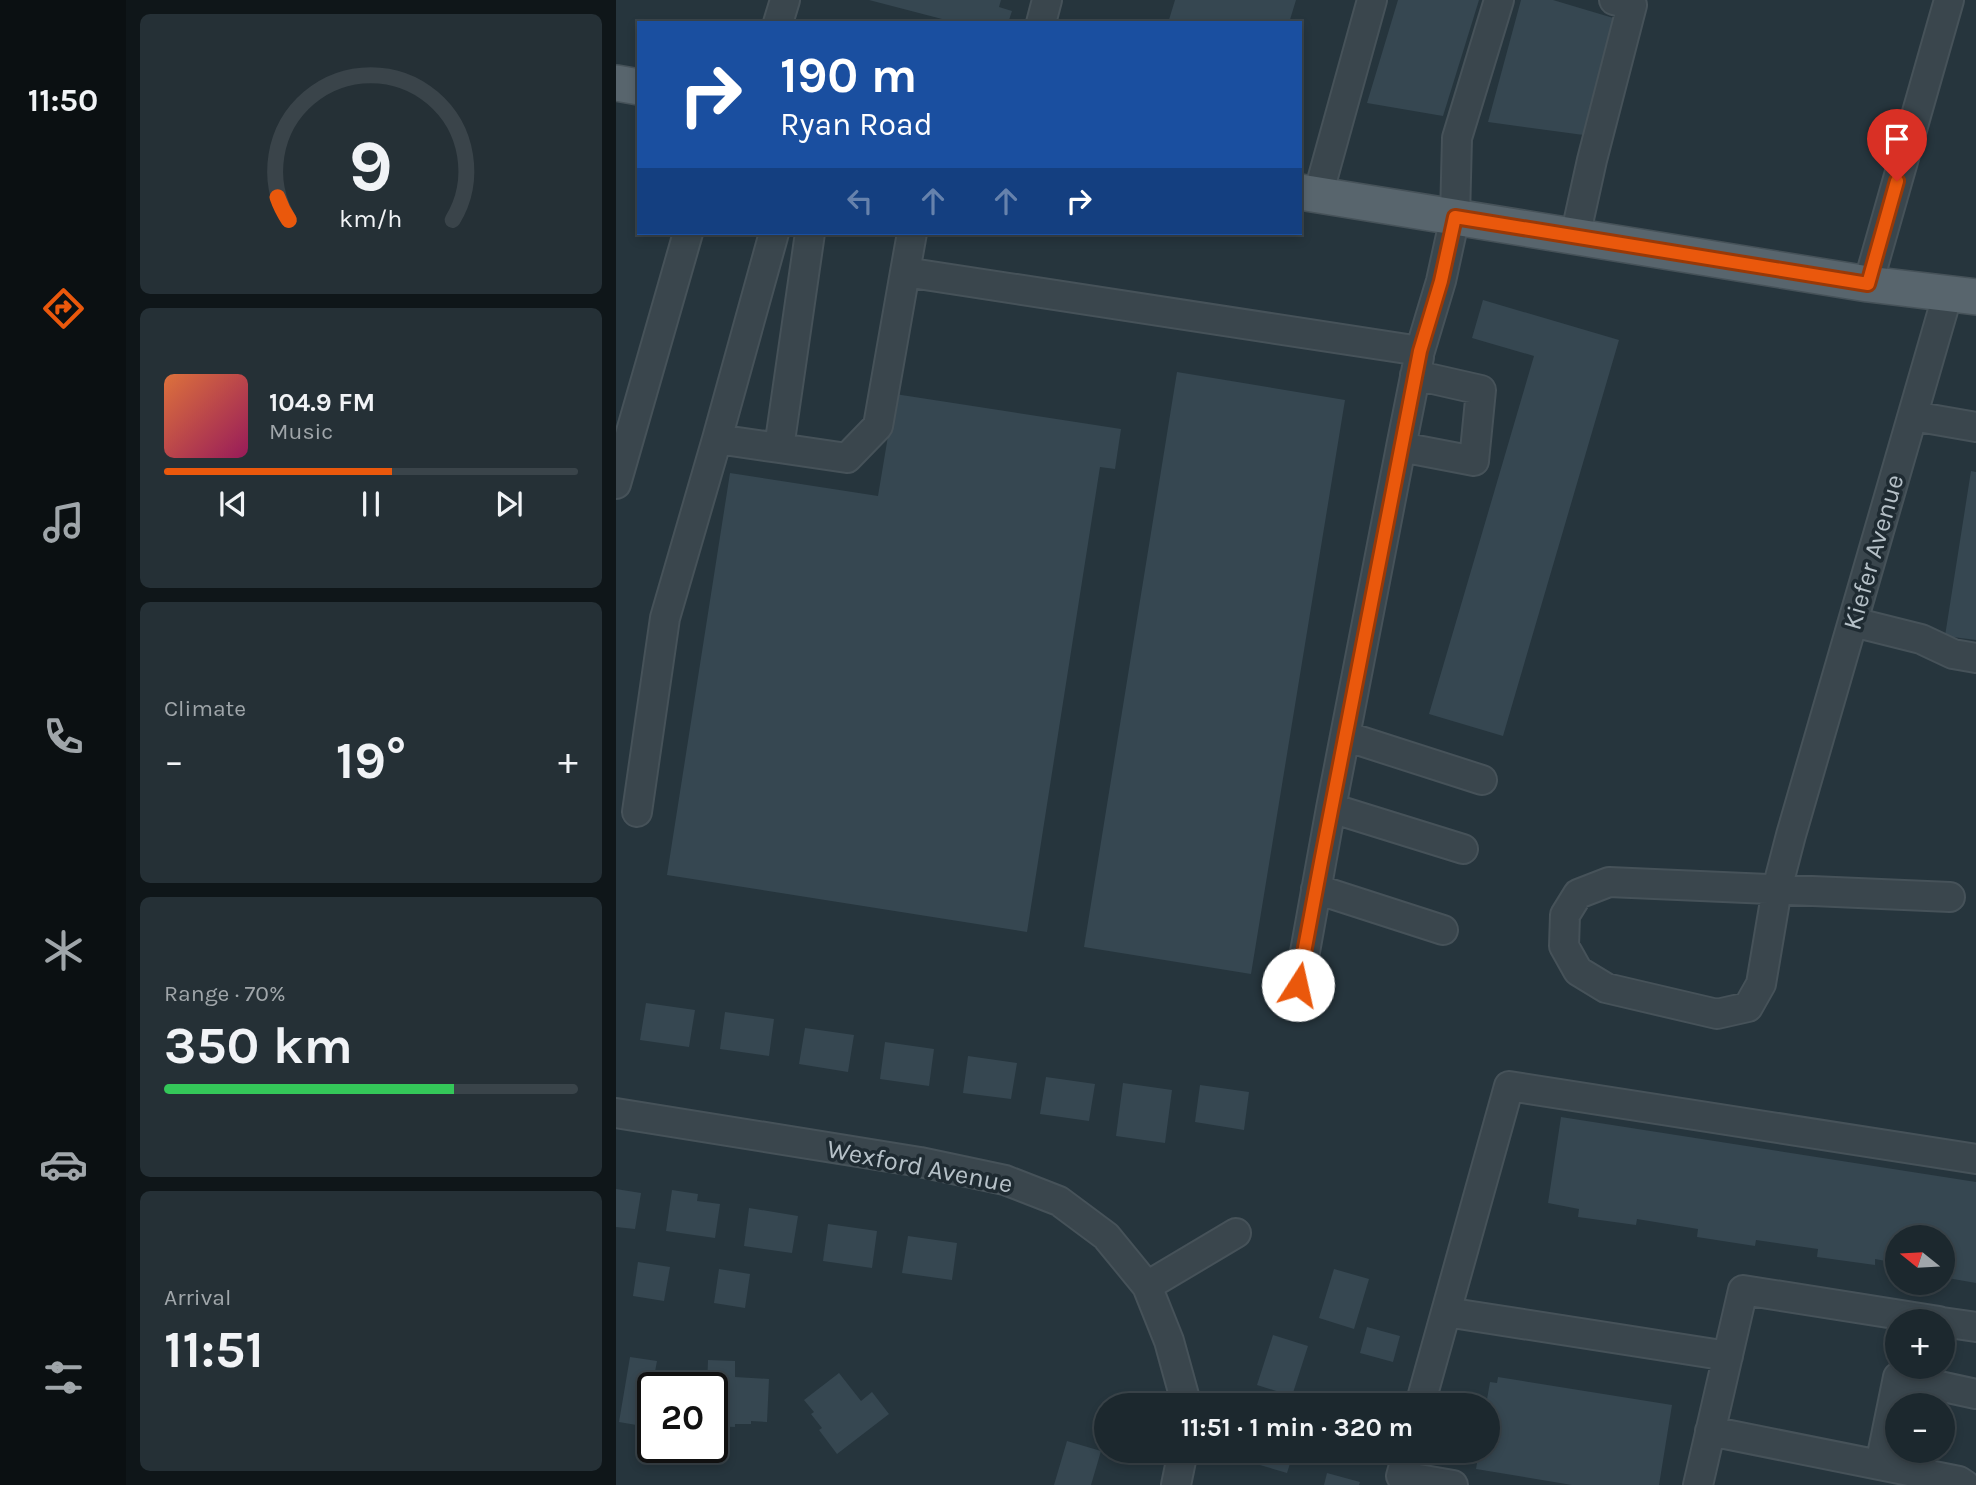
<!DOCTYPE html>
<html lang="en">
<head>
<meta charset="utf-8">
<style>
  body { margin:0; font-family:Karla,sans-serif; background:#253036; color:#f1f3f6; height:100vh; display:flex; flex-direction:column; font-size:26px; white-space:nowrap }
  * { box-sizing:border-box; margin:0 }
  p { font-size:23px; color:#a0a6aa }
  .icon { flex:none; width:38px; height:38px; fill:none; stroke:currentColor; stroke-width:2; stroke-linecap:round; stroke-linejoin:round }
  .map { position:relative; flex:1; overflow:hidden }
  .details { display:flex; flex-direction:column; gap:14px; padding:14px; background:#0f1619; width:490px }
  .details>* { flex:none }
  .top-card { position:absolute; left:21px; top:21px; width:665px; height:214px; border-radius:0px; box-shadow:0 4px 10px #0003,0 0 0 2px #3a444a; background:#1a4fa0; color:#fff; overflow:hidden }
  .needle { width:46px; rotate:288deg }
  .controls { position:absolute; left:1269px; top:1225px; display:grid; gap:14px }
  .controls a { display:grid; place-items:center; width:70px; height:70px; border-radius:50%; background:#1c282e; box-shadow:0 4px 10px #0003,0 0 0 2px #3a444a; font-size:35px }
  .speed { position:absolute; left:21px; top:1372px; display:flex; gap:14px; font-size:35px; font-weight:700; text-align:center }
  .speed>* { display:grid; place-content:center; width:91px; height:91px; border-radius:50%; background:#1c282e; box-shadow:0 4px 10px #0003,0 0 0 2px #3a444a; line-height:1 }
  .speed .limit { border:4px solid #111; border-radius:10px; background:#fff; color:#111 }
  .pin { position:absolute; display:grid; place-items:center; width:60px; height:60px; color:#fff; margin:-72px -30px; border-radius:50% 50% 50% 0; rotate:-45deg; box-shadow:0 0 7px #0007 }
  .pin .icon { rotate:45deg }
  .me { position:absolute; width:77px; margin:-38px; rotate:10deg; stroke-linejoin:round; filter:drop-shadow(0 0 5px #0008) }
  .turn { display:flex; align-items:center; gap:24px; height:147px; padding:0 28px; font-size:32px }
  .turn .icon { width:91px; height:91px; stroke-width:2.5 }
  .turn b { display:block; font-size:49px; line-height:60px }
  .lanes { display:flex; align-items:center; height:66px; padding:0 28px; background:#0003; justify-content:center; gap:35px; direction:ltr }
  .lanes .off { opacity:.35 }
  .big { font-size:52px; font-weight:700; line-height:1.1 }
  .details .card { flex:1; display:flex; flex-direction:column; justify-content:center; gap:10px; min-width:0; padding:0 24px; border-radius:10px; background:#253036 }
  .details .dial { align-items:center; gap:0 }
  .dial svg { height:182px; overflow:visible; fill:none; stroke:#3a444a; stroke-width:7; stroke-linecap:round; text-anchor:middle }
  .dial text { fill:#f1f3f6; stroke:none }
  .song { display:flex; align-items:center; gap:21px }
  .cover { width:84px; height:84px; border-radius:10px; background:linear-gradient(135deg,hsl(20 70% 55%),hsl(330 70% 35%)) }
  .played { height:7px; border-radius:4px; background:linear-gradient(90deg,#ea580c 55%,#3a444a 55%) }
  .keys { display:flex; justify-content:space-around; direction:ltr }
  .heat { display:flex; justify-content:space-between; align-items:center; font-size:38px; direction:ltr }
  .charge { height:10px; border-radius:5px; background:linear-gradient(90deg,#34c759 70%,#3a444a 0) }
  .trip { position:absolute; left:478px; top:1393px; width:406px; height:70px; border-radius:35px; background:#1c282e; box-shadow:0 4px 10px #0003,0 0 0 2px #3a444a; font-weight:700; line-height:70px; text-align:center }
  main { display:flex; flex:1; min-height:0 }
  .dock { display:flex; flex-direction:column; width:126px; justify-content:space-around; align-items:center; background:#0b1012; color:#a0a6aa }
  .dock .icon { width:49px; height:49px }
  .dock .selected { color:#ea580c }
  .dock b { font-size:32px; color:#f1f3f6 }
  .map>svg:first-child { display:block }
  .building { fill:#364751 }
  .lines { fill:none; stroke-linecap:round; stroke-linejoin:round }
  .minor-casing { stroke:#465259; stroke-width:32 }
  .major-casing { stroke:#465259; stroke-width:38 }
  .minor { stroke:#3a464d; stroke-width:28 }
  .major { stroke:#58656d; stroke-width:35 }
  .route-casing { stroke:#983908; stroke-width:18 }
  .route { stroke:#ea580c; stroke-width:12 }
  .labels { text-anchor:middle; stroke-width:7; stroke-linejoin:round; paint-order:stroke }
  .street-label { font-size:26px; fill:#b6c1c8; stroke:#1f2b32 }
</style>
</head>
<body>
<main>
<nav class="dock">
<b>11:50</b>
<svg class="icon selected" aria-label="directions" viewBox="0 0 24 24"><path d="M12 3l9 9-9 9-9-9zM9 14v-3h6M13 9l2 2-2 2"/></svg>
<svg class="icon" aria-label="music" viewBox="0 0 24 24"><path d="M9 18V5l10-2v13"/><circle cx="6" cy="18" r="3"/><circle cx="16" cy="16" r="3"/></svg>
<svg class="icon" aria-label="phone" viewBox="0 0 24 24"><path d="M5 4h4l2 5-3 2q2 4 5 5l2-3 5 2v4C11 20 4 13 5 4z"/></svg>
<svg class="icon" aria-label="climate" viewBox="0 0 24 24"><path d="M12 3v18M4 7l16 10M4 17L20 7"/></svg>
<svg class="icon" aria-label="car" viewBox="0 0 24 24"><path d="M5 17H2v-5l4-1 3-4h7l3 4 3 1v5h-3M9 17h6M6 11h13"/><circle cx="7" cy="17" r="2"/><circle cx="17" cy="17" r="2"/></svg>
<svg class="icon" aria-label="filters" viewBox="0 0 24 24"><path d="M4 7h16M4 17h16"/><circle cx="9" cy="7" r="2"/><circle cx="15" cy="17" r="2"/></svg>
</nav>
<section class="details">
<div class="card dial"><svg viewBox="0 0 100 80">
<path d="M14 69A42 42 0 1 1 86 69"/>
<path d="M14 69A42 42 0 0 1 9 59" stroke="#ea580c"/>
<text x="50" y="56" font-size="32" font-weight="700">9</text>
<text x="50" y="72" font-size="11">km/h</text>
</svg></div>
<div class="card">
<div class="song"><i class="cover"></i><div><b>104.9 FM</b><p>Music</p></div></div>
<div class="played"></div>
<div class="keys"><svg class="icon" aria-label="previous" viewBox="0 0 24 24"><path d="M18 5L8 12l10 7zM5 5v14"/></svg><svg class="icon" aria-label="pause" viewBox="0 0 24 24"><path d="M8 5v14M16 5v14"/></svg><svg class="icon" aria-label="next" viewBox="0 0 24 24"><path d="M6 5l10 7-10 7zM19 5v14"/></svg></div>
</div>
<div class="card"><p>Climate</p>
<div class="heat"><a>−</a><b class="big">19°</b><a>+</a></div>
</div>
<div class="card"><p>Range · 70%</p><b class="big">350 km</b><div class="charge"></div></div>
<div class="card"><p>Arrival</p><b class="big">11:51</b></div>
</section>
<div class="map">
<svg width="1360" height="1485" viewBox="0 0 1360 1485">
  <rect width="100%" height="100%" fill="#26353d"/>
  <!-- building -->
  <path class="building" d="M253,0H385L383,7L396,11L392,23H351L326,19Z
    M559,0H680L673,23H552Z
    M782,0H863L827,116L751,103Z
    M905,0H937L1004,20L975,136L872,122Z
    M867,300L1003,340L887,736L813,714L918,356L856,338Z
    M561,372L729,400L635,974L468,947Z
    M279,394L505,429L499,469L484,467L411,932L51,875L114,473L262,496Z
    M1355,471L1360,472V640L1329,636Z
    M30,1003L79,1010L73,1047L24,1040Z
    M109,1012L158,1019L153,1056L104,1049Z
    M189,1028L238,1035L232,1072L183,1064Z
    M269,1042L318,1049L313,1086L264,1079Z
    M352,1056L401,1063L395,1099L347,1093Z
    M430,1077L479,1084L473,1121L424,1114Z
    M507,1083L556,1090L549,1143L500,1136Z
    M584,1085L633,1092L628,1130L579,1122Z
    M945,1117L1360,1182V1283L1326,1277V1237H1281V1263L1259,1259V1265L1201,1257L1202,1249L1140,1240L1139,1246L1081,1237L1082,1229L1021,1219L1020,1225L962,1217L963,1209L932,1203Z
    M0,1189L25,1193L19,1229L0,1227Z
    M56,1190L82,1194L81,1201L104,1204L99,1238L50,1231Z
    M133,1208L182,1216L176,1253L128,1246Z
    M212,1224L261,1231L256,1268L207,1261Z
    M292,1236L341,1243L336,1280L286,1273Z
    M22,1262L54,1267L48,1301L17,1296Z
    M103,1269L134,1274L129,1308L98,1303Z
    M718,1269L753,1279L738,1329L703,1318Z
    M751,1327L784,1336L777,1362L744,1353Z
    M657,1335L692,1346L676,1396L641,1385Z
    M14,1357L41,1361L38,1377L72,1383L71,1388H37V1424L33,1423L32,1427L3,1422Z
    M92,1360L119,1361V1377L153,1379L151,1422L135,1421V1424H119V1427L96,1426V1388H91Z
    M223,1373L245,1401L256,1392L273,1414L221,1454L203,1430L206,1428L195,1414L198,1412L188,1400Z
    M882,1377L1056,1405L1043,1485H956L860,1469L863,1451H872L870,1405L874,1382L881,1383Z
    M451,1441L485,1451L475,1485H438Z
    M640,1451H678L671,1473L637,1463Z
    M711,1473L744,1482L743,1485H708Z"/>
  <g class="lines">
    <!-- minor casing -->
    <g class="minor-casing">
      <path id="minor" d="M162,23L169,0
        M425,23L431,0
        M702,195L756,0
        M296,233L289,272L804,351L825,281L839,217L841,138L883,0
        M959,237L976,160L1016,5L998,0
        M1252,284L1333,0
        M1332,293L1175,835L1161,889L1145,984L1132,1007L1101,1014L990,988L962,971L948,946L949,915L962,894L993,882L1334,897
        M1297,416L1360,427
        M101,439L158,233
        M785,447L803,357
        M163,448L231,458L262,426L289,272
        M0,484L72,233
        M1237,622L1305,639L1337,654L1360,658
        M729,736L866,780
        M715,808L847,849
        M21,812L49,618L101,439L163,448L194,233
        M700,889L827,930
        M683,985L715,808L785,447L858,461L865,390L799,375
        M0,1113L304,1162L389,1180L443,1201L490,1236L531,1286L553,1341L569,1399V1405
        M531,1286L620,1233
        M830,1312L1112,1356
        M1326,1322L1360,1327
        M804,1405L893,1086L1360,1159
        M1094,1431L1343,1481L1349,1485
        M792,1451L785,1476L837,1485
        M1264,1465L1282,1377L1360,1394
        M560,1485L567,1451
        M1082,1485L1127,1290L1323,1321"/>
    </g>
    <!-- major casing -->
    <g class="major-casing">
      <path id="major" d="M0,83L23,87
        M684,192L1252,284L1360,297"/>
    </g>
    <!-- minor -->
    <use href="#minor" class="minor"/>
    <!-- major -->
    <use href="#major" class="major"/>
  </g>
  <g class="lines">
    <!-- route casing -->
    <g class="route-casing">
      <path id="route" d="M682,985L705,862L804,351L825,281L839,217L1252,284L1281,181"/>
    </g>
    <!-- route -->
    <use href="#route" class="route"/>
  </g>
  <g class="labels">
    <!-- street labels -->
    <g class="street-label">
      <text transform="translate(1257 552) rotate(-74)" y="9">Kiefer Avenue</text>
      <text transform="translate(304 1166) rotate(11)" y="9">Wexford Avenue</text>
    </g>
  </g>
</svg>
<div class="controls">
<a><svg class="needle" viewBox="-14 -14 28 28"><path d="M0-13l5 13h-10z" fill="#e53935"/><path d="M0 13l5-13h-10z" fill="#a0a6aa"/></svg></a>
<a>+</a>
<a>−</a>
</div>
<div class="speed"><div class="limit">20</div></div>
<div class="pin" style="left:1281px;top:181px;background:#d93025"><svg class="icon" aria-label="arrive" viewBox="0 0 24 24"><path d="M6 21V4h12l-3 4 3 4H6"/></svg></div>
<svg class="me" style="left:682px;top:985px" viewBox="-20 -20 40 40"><circle r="19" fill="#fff"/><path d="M0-13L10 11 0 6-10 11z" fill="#ea580c"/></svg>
<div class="trip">11:51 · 1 min · 320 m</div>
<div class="top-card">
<div class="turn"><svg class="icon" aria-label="right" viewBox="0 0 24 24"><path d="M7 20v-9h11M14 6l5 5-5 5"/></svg><div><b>190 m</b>Ryan Road</div></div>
<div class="lanes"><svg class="icon off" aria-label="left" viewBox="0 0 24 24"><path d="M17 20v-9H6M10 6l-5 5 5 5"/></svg><svg class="icon off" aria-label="ahead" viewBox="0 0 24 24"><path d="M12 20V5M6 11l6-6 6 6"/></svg><svg class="icon off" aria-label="ahead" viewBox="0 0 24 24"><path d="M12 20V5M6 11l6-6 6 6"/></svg><svg class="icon" aria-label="right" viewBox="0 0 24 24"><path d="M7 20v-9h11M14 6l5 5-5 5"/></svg></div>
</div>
</div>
</main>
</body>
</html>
